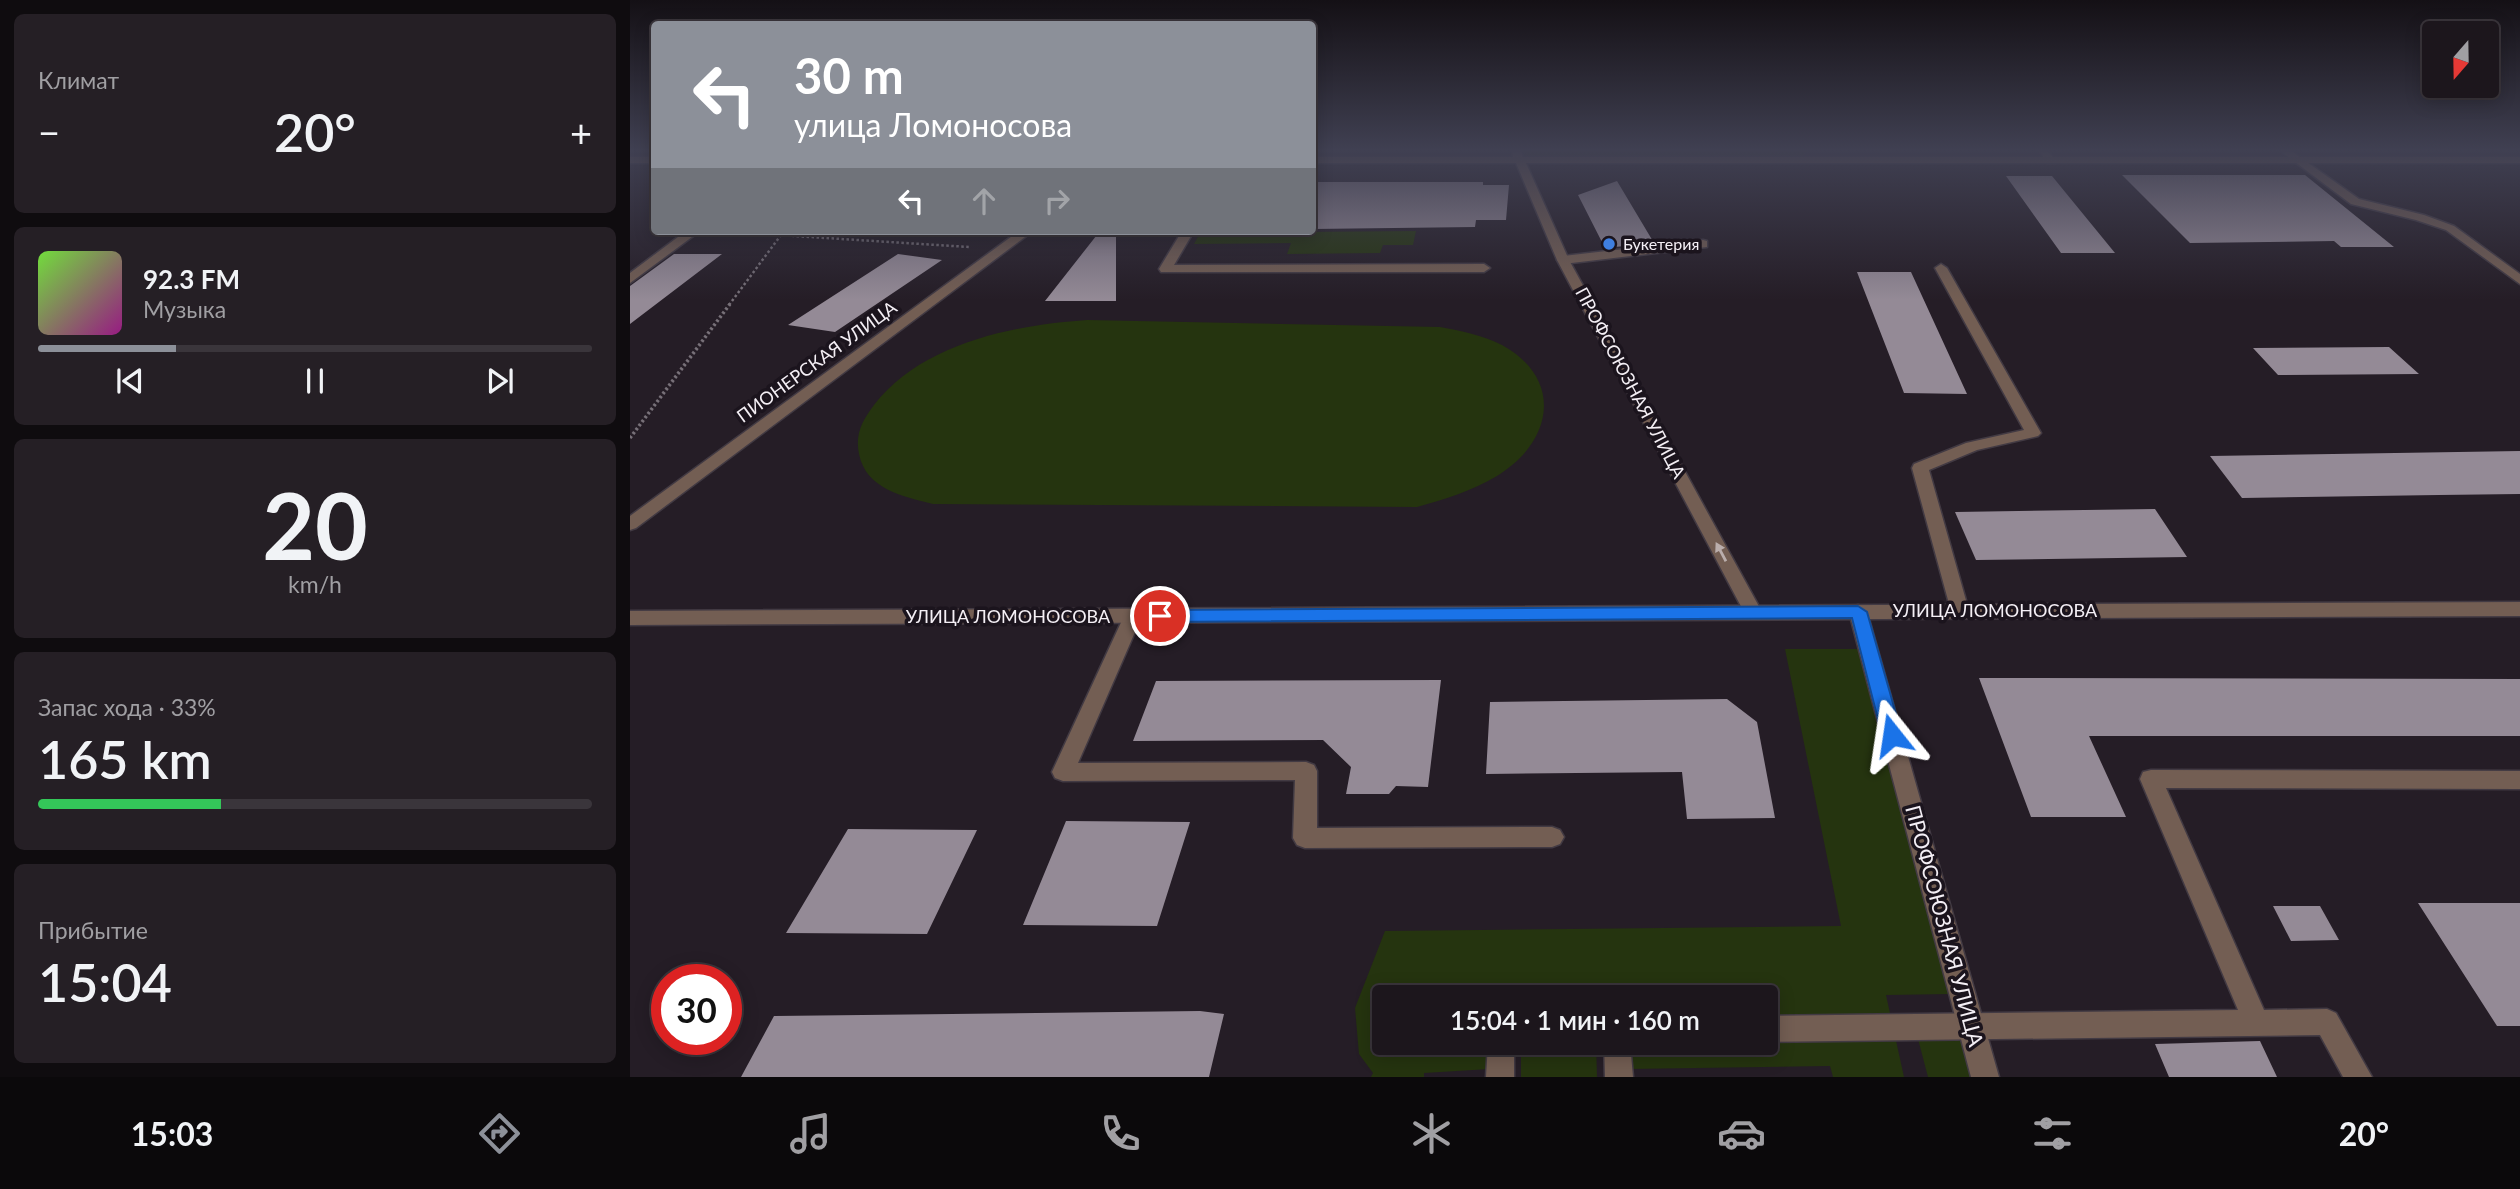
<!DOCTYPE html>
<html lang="ru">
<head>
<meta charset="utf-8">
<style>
  body { margin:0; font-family:Lato,sans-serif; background:#251f25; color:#f1f3f6; height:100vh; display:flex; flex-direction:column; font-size:26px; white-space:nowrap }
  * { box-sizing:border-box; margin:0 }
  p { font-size:23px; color:#a09fa3 }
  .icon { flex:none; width:38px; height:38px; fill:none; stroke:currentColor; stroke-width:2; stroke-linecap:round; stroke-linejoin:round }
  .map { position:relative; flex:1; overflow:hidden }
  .sheet { display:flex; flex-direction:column; gap:14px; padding:14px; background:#0f0c0f; width:630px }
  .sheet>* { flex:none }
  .guide { position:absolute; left:21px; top:21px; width:665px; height:214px; border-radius:7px; box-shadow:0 4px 18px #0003,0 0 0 2px #3a353b; background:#8c9099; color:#fff; overflow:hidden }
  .needle { width:46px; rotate:200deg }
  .fabs { position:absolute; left:1792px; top:21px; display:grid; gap:14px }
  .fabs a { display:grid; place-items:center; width:77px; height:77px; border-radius:7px; background:#1c161c; box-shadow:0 4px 18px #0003,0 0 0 2px #3a353b; font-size:35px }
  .speed { position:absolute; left:21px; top:964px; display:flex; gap:14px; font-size:35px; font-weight:700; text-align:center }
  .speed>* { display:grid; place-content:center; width:91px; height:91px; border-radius:50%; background:#1c161c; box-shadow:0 4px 18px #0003,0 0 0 2px #3a353b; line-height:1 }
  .speed .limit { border:10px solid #d22; background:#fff; color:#111 }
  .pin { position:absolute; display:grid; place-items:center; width:60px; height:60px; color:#fff; margin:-30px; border:4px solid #fff; border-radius:50%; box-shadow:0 2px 7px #0007 }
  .me { position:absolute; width:77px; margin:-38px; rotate:345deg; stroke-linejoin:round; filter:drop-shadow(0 0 5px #0008) }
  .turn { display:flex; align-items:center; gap:24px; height:147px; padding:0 28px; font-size:32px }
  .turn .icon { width:91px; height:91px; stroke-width:2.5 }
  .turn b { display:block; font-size:49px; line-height:60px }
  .lanes { display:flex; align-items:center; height:66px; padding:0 28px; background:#0003; justify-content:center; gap:35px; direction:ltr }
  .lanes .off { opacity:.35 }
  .big { font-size:52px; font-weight:600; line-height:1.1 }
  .sheet .tile { flex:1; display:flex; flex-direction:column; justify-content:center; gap:10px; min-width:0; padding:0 24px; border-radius:10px; background:#251f25 }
  .sheet .dial { align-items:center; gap:0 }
  .dial b { font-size:91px; line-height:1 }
  .song { display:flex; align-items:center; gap:21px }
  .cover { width:84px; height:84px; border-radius:10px; background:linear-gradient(135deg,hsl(100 70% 55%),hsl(310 70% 35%)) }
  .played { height:7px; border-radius:4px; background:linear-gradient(90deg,#8c9099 25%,#3a353b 25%) }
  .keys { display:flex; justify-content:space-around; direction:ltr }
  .heat { display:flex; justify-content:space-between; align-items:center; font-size:38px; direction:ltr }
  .charge { height:10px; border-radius:5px; background:linear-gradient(90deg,#34c759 33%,#3a353b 0) }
  .trip { position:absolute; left:742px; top:985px; width:406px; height:70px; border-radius:7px; background:#1c161c; box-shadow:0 4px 18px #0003,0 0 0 2px #3a353b; font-weight:600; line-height:70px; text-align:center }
  .menu { display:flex; height:112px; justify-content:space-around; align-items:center; background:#0b090b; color:#a09fa3 }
  .menu .icon { width:49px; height:49px }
  .menu .selected { color:#8c9099 }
  .menu b { font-size:32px; color:#f1f3f6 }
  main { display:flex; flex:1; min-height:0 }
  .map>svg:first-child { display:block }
  .green { fill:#25340f }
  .building { fill:#948a96 }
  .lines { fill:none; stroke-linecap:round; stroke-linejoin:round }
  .service-casing { stroke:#423a43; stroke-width:3 }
  .minor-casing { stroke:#423a43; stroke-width:3 }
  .tertiary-casing { stroke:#423a43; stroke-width:3 }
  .path-far1 { stroke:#777078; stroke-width:2.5; stroke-dasharray:2.5 2.5; stroke-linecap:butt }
  .path { stroke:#777078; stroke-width:3.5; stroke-dasharray:2.5 2.5; stroke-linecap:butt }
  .service { fill:#735e53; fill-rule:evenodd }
  .minor { fill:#735e53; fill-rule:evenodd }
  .tertiary { fill:#735e53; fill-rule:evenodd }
  .oneway { fill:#baaeac }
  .route { fill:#1a73e8; stroke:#114b97; stroke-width:2 }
  .shop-dot { fill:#3f7fe0; stroke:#1b141d; stroke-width:2.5 }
  .labels { text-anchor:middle; stroke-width:7; stroke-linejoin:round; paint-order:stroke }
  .far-poi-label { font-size:16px; fill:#f4eff5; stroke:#1b141d; text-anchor:start }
  .street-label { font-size:18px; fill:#f4eff5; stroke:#1b141d }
  .near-street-label { font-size:21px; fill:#f4eff5; stroke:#1b141d }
</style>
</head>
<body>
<main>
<section class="sheet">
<div class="tile"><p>Климат</p>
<div class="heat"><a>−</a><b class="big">20°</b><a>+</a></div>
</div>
<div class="tile">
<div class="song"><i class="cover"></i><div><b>92.3 FM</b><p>Музыка</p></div></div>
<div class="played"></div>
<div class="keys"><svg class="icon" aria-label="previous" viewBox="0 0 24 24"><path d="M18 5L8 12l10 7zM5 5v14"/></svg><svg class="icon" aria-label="pause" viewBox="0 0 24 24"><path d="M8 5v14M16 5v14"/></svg><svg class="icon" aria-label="next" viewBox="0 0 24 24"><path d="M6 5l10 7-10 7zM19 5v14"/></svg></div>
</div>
<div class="tile dial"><b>20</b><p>km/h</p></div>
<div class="tile"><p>Запас хода · 33%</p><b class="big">165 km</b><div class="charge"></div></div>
<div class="tile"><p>Прибытие</p><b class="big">15:04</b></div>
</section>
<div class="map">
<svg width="1890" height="1077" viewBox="0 0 1890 1077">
  <rect width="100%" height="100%" fill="#251d26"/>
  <!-- green -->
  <path class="green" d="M892,150H1179L1170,159L897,157Z
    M786,231L783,245H753L750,253L657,254L661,243L564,244L570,233Z
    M457,320L810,327C831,331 852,335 872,345C934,379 923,442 867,476C842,491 815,499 787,507L303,504C272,496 236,489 229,454C225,434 232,421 244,405C292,343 384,325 457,320Z
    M1155,649H1231L1321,994L1256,995L1274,1077H1203L1200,1066L998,1069L996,1043H1136V1037L1199,1036L1196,1022L1136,1023V998H754V1043H859V1069L794,1073V1077H741L743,1073L729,1054L725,1008L755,931L1211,926Z
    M1335,1038L1346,1077H1298L1288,1039Z
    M966,1043L967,1077H891V1045Z"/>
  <!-- building -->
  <path class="building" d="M1492,175H1675L1764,247H1711L1704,241L1560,243Z
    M1376,176H1422L1485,253H1431Z
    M987,181L1024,243L975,248L948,195Z
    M682,182H853V185H879L876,220H846L845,227L682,229Z
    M470,231H486V301H415Z
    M44,254H92L0,324V286Z
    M268,254L312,260L205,332L158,325Z
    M1227,272H1281L1337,394L1274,393Z
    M1759,347L1789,374L1648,375L1623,348Z
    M1890,451V494L1809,495L1612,498L1580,456Z
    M1525,509L1557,557L1346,560L1325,512Z
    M1349,678L1890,679V736H1459L1496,817H1401Z
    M811,680L798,787L766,786L759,794H716L721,767L693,740L503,741L526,681Z
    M1097,699L1127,722L1145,818L1057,819L1052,772L856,774L860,702Z
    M436,821L560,822L527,926L393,925Z
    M218,829L347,830L297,934L156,933Z
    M1788,903H1890V1026H1867Z
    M1643,906H1690L1709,940L1661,941Z
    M570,1011L594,1014L579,1077H111L144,1016Z
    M1630,1041L1647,1077H1539L1525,1044Z"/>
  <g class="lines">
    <!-- service casing -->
    <g class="service-casing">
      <path id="service" d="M1409,150H1417L1426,161L1425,163H1417Z
        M1649,150H1660L1729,199L1794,215L1824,226L1890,274V284L1816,230L1786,220L1721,204Z
        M56,231H70L0,283V273Z
        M552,231H564L544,265L854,264L860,268L854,272H531L529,269Z
        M1073,240L1077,241V247L933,264L927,260L933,256Z
        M1311,264L1317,268L1411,433L1408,436L1347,450L1299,470L1339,611L1337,616H1323L1321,611L1282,468L1284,464L1336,443L1394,430L1305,268Z
        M503,609L510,611L512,616L448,763L676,762L684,765L687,771V828L922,827L930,830L934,837L930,844L922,847L675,848L667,845L663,838L665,780L433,781L425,778L422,772L494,616L496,611Z
        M1521,770L1890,771V789L1536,788L1634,1010L1697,1009L1706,1013L1742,1077H1713L1690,1035L1136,1042V1016L1608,1010L1510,779L1513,772Z
        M858,1043H884V1077H856Z
        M974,1043H1000L1003,1077H975Z"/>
    </g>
    <!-- minor casing -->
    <g class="minor-casing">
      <path id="minor" d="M882,150H890L893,157H1890V163H896L939,260L1132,612L1130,617H1116L1114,612L927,260L886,163H682V157H883Z
        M0,157H24V163H0Z
        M389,231H403L6,528L0,530V516Z
        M1228,605L1235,607L1237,612L1369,1077H1341L1219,612L1221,607Z"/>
    </g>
    <!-- tertiary casing -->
    <g class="tertiary-casing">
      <path id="tertiary" d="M1890,602V616L0,625V611Z"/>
    </g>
    <!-- path-far1 -->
    <path class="path-far1" d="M127,231L148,235L339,247
      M99,305L154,231"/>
    <!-- path -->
    <path class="path" d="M0,438L100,304"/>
    <!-- service -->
    <use href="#service" class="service"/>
    <!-- minor -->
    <use href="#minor" class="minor"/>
    <!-- tertiary -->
    <use href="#tertiary" class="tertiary"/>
  </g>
  <!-- one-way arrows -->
  <defs><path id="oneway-solid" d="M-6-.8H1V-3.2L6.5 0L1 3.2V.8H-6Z" transform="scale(1.75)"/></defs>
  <use class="oneway" href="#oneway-solid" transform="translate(1091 552) rotate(-118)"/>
  <!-- sky -->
  <linearGradient id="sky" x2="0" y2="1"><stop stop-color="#141015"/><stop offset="0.5" stop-color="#404052"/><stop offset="1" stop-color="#404052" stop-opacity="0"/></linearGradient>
  <rect width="1890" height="300" fill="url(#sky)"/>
  <!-- route -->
  <path class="route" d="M1228,606L1237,612L1272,735L1269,740L1262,743L1255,740L1252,735L1222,618L530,622L522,616L530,610Z"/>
  <!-- markers -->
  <circle class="shop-dot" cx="979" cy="244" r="7"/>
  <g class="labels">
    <!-- far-poi labels -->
    <g class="far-poi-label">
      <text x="993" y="250">Букетерия</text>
    </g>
    <!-- street labels -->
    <g class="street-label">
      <text transform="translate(187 362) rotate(-36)" y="6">ПИОНЕРСКАЯ УЛИЦА</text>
      <text transform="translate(1000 383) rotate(62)" y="6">ПРОФСОЮЗНАЯ УЛИЦА</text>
      <text x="1365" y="617">УЛИЦА ЛОМОНОСОВА</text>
      <text x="378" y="623">УЛИЦА ЛОМОНОСОВА</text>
    </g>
    <!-- near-street labels -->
    <g class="near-street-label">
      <text transform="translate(1314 926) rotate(75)" y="7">ПРОФСОЮЗНАЯ УЛИЦА</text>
    </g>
  </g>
</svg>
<div class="fabs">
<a><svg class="needle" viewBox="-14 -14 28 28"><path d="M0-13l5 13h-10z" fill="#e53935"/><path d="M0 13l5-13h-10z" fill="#a09fa3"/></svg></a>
</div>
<div class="speed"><div class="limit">30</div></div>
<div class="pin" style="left:530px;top:616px;background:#d93025"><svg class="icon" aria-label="arrive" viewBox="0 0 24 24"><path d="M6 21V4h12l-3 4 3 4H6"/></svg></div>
<svg class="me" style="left:1262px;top:735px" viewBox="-20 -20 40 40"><path d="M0-17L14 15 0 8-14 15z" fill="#1a73e8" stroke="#fff" stroke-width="4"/></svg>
<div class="trip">15:04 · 1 мин · 160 m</div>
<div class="guide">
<div class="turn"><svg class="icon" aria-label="left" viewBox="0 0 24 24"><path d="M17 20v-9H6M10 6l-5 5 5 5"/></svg><div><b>30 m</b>улица Ломоносова</div></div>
<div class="lanes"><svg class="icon" aria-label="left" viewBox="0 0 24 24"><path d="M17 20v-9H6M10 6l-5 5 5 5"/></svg><svg class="icon off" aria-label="ahead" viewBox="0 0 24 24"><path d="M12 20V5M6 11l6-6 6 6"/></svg><svg class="icon off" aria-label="right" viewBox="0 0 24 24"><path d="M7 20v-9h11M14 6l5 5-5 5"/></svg></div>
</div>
</div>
</main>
<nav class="menu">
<b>15:03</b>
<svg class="icon selected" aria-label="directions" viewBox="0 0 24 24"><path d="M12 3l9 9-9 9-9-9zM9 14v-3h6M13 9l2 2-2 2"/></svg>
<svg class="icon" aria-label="music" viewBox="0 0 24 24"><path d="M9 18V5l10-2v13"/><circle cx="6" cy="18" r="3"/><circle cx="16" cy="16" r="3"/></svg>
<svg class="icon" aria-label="phone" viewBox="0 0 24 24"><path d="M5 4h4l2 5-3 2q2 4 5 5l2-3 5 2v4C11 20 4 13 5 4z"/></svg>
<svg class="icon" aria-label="climate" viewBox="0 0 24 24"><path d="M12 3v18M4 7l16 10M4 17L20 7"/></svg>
<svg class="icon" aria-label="car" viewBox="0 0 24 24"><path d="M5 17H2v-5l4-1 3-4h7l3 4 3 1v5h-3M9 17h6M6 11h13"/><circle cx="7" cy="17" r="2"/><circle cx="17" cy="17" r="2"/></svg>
<svg class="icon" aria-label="filters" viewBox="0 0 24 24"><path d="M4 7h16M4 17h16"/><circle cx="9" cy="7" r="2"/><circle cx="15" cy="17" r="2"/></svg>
<b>20°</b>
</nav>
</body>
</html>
